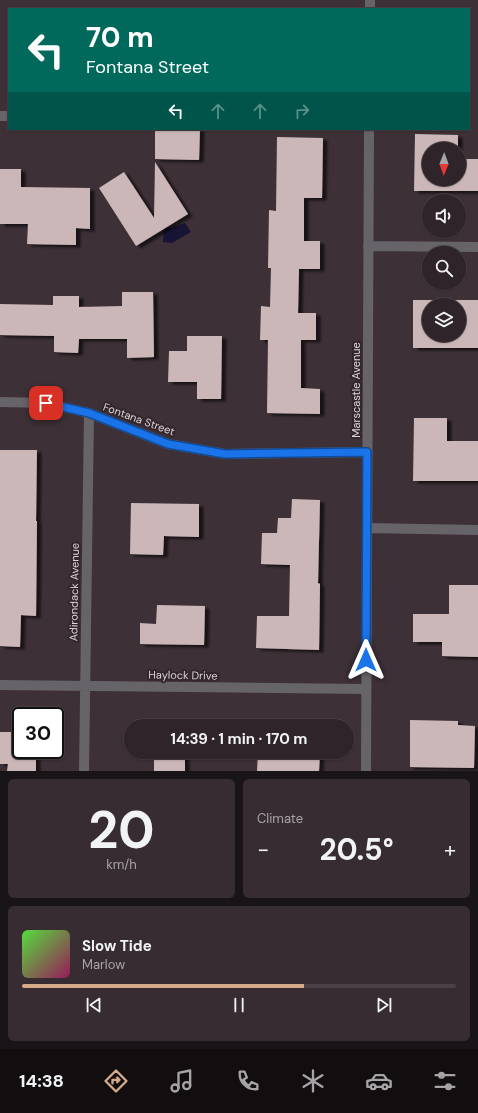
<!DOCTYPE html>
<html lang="en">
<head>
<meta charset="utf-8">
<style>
  body { margin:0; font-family:"DM Sans",sans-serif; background:#362c31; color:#f1f3f6; height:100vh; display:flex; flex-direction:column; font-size:15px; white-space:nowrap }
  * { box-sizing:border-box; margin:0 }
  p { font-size:13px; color:#a7a4a8 }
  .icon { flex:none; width:22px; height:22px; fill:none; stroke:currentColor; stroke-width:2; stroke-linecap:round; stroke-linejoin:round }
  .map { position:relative; height:771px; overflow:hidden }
  .side { display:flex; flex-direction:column; gap:8px; padding:8px; background:#191417; flex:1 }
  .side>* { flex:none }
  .guide { position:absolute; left:8px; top:8px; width:462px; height:122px; border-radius:0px; box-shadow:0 1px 3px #0004,0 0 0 1px #494146; background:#00695c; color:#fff; overflow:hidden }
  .needle { width:26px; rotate:181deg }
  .buttons { position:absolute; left:422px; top:142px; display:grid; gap:8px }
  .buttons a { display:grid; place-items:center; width:44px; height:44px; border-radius:50%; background:#2e2429; box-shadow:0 1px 3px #0004,0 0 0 1px #494146; font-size:20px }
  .speed { position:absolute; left:12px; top:707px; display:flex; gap:8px; font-size:20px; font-weight:700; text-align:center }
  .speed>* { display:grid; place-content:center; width:52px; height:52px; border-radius:50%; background:#2e2429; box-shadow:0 1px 3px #0004,0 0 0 1px #494146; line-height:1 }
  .speed .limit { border:2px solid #111; border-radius:6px; background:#fff; color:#111 }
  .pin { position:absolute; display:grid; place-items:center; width:34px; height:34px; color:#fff; margin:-17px; border-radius:8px; box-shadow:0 2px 6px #0006 }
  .me { position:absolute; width:44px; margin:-22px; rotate:0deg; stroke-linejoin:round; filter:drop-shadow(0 0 3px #0008) }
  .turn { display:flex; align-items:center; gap:14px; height:84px; padding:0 12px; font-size:18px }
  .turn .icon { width:52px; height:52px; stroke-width:2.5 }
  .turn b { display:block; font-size:28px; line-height:34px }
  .lanes { display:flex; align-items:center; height:38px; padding:0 12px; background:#0003; justify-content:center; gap:20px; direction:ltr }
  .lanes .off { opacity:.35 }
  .big { font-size:30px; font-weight:700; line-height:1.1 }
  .side .card { flex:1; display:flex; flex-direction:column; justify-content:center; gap:6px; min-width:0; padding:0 14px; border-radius:6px; background:#362c31 }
  .side .dial { align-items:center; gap:0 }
  .dial b { font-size:52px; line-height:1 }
  .song { display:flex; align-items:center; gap:12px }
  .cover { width:48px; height:48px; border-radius:6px; background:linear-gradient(135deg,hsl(110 70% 55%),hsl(330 70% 35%)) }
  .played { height:4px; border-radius:2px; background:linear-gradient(90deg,#d6ab8b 65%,#494146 65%) }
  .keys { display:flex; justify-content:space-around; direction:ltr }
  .heat { display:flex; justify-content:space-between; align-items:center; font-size:22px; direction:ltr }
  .side .tiles { flex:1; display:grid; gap:8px; grid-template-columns:1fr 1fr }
  .card:last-child { grid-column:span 2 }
  .trip { position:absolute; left:124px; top:719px; width:230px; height:40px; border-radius:20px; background:#2e2429; box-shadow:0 1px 3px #0004,0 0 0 1px #494146; font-weight:700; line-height:40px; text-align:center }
  .dock { display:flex; height:64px; justify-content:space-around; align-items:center; background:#120e10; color:#a7a4a8 }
  .dock .icon { width:28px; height:28px }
  .dock .selected { color:#d6ab8b }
  .dock b { font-size:18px; color:#f1f3f6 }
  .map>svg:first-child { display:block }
  .water { fill:#171435 }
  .building { fill:#cbb7b8; fill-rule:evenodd; filter:url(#shadow) }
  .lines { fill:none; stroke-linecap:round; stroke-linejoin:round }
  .minor { stroke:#676469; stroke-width:10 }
  .route-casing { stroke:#114b97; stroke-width:10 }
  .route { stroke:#1a73e8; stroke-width:7 }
  .labels { text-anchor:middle; stroke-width:4; stroke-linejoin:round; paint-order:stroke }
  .street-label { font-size:11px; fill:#ded5da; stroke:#33262d }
</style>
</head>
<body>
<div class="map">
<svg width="478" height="771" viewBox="0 0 478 771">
  <defs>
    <filter id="shadow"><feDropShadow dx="4.5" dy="2.5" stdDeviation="1" flood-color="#0009"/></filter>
  </defs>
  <rect width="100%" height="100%" fill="#3d3037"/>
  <!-- water -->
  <path class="water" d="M185,223L191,232L172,243L163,242L164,229L166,227L171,228Z"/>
  <!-- building -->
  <path class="building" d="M155,129H200L199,160L155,159Z
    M415,134L458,135V149H429V179H459V159H478V191H414Z
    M277,137L323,138L322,198H304V241H320V269H299L298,313H316V340H301V388L320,389V414L267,413L268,340H260L261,306L270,307L271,268H268L269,210L276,211Z
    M155,162L188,214L136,246L99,188L124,172L154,218Z
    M0,169H21V187L90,188V229L76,228V245L27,244L28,224H0Z
    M122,292H153L154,357L127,358V339H79L78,353L54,352V336L0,335V304L53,305V296H79V307L122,306Z
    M413,300H478V348H413ZM429,305H459V335H429Z
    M187,336H222L221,399H197V382H168L169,351H187Z
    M414,418H447V441H478V481H413Z
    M0,450H37L36,521H37L36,616L21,615L20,647L0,646Z
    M292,499L320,500L318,583L320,584L319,650L256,648L257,616H289L290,565L261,564L262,533H277L278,518H291Z
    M131,503L199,504V537L164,536L163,555L130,554Z
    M449,585H478V657L442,656V642H413V614H449Z
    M157,605L205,606L204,645L140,644V623L156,624Z
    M410,720L458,721V725L475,726L474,768L410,767Z
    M0,732H21V750H36V771H7L8,764H0Z
    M154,752H185V771H154Z
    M258,752H320L319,771H257Z"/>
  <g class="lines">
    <!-- minor -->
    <path class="minor" d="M370,9V0
      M0,116H9
      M368,246L478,247
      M0,402L46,403L89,413L168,444L225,454L367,452
      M367,528L478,530
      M0,685L366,689
      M84,771L89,413
      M366,771L369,129"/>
  </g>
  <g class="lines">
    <!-- route casing -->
    <g class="route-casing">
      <path id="route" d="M46,403L89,413L168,444L225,454L367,452L366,660"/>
    </g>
    <!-- route -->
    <use href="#route" class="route"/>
  </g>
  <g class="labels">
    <!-- street labels -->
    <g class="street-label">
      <text transform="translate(356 390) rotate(-90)" y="4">Marscastle Avenue</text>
      <text transform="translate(139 419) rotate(20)" y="4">Fontana Street</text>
      <text transform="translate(74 592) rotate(-89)" y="4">Adirondack Avenue</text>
      <text transform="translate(183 675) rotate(1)" y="4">Haylock Drive</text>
    </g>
  </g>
</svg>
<div class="buttons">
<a><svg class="needle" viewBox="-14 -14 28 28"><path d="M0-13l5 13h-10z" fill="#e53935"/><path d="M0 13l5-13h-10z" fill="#a7a4a8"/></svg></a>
<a><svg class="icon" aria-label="sound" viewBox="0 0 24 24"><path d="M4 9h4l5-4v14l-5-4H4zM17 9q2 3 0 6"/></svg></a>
<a><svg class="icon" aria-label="search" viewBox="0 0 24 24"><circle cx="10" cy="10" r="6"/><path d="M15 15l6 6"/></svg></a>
<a><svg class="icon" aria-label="layers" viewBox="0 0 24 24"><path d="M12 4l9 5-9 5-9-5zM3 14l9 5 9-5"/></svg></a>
</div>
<div class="speed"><div class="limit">30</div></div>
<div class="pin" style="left:46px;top:403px;background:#d93025"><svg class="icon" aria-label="arrive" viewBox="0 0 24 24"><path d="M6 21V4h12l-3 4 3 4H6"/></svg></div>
<svg class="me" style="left:366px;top:660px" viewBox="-20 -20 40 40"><path d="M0-17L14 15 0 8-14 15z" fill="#1a73e8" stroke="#fff" stroke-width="4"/></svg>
<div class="trip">14:39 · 1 min · 170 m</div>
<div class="guide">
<div class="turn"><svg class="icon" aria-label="left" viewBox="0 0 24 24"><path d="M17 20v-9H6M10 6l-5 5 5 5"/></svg><div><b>70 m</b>Fontana Street</div></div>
<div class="lanes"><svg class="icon" aria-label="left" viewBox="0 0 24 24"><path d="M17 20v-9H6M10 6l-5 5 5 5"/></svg><svg class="icon off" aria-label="ahead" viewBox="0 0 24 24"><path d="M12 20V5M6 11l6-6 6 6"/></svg><svg class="icon off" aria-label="ahead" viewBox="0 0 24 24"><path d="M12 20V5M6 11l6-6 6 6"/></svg><svg class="icon off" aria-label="right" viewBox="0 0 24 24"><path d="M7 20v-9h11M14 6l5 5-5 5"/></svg></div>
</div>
</div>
<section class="side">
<div class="tiles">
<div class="card dial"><b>20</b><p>km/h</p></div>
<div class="card"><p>Climate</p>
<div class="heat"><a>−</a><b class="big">20.5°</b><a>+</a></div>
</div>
<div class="card">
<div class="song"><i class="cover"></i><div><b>Slow Tide</b><p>Marlow</p></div></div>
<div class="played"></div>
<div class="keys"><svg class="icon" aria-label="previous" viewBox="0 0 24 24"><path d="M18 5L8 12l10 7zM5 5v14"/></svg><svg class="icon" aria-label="pause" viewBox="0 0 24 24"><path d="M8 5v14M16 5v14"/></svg><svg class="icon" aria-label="next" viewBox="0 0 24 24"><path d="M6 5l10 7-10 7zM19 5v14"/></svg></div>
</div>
</div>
</section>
<nav class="dock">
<b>14:38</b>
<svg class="icon selected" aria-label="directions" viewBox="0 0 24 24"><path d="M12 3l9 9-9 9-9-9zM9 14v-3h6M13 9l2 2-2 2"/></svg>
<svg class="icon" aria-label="music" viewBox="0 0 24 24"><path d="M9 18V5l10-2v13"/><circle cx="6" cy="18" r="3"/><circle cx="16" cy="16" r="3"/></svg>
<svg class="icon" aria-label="phone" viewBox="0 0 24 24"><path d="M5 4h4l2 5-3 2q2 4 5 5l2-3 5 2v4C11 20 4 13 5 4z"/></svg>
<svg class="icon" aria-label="climate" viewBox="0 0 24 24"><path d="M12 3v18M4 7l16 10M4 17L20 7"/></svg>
<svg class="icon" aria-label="car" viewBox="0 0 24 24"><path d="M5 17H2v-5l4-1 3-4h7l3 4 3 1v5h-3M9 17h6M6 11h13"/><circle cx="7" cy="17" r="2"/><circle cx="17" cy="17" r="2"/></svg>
<svg class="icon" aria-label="filters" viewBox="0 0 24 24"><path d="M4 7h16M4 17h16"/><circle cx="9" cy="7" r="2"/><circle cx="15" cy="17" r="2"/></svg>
</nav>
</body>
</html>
